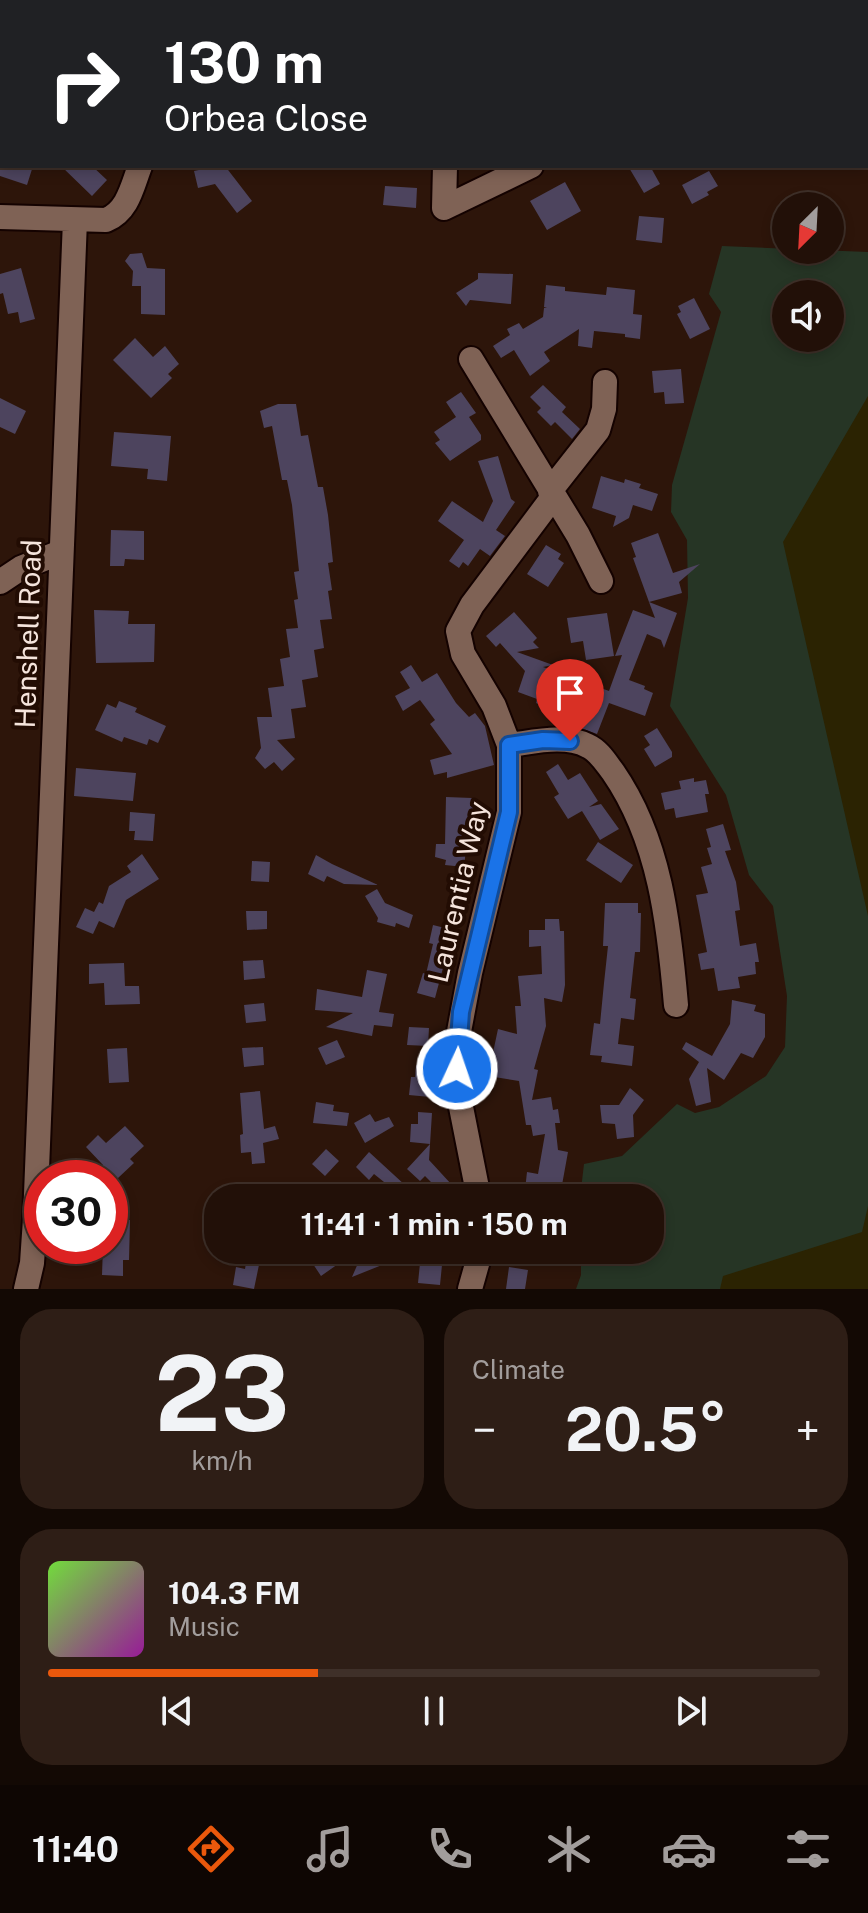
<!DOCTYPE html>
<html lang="en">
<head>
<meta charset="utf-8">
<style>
  body { margin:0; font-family:"Public Sans",sans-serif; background:#2e1e16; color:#f1f3f6; height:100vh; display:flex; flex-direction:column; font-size:30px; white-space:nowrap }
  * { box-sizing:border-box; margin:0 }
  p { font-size:26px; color:#a29d9c }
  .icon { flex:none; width:44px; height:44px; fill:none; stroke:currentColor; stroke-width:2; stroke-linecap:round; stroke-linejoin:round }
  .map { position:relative; height:1289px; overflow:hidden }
  .side { display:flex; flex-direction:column; gap:20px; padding:20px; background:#130904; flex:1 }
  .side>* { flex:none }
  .top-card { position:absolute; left:0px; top:0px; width:868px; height:168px; box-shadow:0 4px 12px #0003,0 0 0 2px #3f3029; background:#202124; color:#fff; overflow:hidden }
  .needle { width:52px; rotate:204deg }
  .controls { position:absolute; left:772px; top:192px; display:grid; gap:16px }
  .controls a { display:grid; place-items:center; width:72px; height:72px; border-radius:50%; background:#221008; box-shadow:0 4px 12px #0003,0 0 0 2px #3f3029; font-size:40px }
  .speed { position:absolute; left:24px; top:1160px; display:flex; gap:16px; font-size:40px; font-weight:700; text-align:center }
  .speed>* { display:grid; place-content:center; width:104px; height:104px; border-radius:50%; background:#221008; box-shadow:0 4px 12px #0003,0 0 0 2px #3f3029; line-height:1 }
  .speed .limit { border:12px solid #d22; background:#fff; color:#111 }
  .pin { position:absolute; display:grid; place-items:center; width:68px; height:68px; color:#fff; margin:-82px -34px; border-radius:50% 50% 50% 0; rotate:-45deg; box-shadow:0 0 8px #0007 }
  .pin .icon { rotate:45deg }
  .me { position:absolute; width:88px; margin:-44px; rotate:3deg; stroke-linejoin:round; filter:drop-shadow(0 0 6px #0008) }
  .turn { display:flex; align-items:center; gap:28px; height:168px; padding:0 32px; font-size:36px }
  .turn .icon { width:104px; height:104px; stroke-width:2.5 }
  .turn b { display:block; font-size:56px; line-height:68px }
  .big { font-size:60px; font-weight:700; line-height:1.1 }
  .side .card { flex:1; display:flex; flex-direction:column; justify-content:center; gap:12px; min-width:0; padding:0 28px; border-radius:32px; background:#2e1e16 }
  .side .dial { align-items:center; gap:0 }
  .dial b { font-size:104px; line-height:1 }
  .song { display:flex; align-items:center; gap:24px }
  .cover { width:96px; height:96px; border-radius:12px; background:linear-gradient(135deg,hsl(100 70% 55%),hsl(300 70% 35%)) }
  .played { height:8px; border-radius:4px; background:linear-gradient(90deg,#ea580c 35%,#3f3029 35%) }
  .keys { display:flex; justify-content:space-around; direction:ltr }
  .heat { display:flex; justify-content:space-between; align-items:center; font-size:44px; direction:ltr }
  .side .tiles { flex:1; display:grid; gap:20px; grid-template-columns:1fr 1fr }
  .card:last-child { grid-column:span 2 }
  .trip { position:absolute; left:204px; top:1184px; width:460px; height:80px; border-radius:32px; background:#221008; box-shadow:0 4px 12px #0003,0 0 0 2px #3f3029; font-weight:700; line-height:80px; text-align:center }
  .dock { display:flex; height:128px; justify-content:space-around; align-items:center; background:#0e0603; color:#a29d9c }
  .dock .icon { width:56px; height:56px }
  .dock .current { color:#ea580c }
  .dock b { font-size:36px; color:#f1f3f6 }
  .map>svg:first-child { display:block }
  .green { fill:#263525; fill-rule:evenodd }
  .sand { fill:#2b2302 }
  .building { fill:#4d445e }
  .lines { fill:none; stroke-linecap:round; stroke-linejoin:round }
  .minor-casing { stroke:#140200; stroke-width:28 }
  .minor { stroke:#7f6255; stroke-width:24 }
  .route-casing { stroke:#114b97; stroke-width:20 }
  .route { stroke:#1a73e8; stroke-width:14 }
  .labels { text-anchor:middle; stroke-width:8; stroke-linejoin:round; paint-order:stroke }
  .street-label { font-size:28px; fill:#f5e4dc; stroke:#220c03 }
</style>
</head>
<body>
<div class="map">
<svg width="868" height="1289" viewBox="0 0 868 1289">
  <rect width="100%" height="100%" fill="#2d150a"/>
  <!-- green -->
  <path class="green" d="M722,246L868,252V1289H576L581,1275V1250H650V1198H580L584,1164L622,1156L677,1104L695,1113L719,1107L766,1076L785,1047L787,996L773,906L749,875L726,795L670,706L688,598L687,540L671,512L672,485L721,312L709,294ZM786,294H830V338H786Z"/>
  <!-- sand -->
  <path class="sand" d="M868,396V916L783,542Z
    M868,1206V1289H720L723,1276L862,1232Z"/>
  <!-- building -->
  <path class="building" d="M0,166H33L27,185L0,176Z
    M61,166H92L107,180L92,196Z
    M218,166H225L252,201L237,213L215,184L198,188L194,171Z
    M628,166H650L660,184L644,193Z
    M709,171L718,186L707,192L709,195L692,204L682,185Z
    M565,182L581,211L547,230L530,201Z
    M385,186L417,188L416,208L383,205Z
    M639,216L664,218L662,243L636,240Z
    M142,253L147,268L165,269V315L141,314V286H132L133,271L125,261L130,254Z
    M21,268L35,319L20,323L18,312L8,314L3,293L0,294V274Z
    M478,273L513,274L511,304L470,300L466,306L456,293L478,279Z
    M546,285L565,287V291L606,295L607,287L635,290L633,314L642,315L640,339L625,337V334L594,331L592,348L578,346L579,329L544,352L550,361L530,376L514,350L501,358L493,346L510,335L507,329L519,323L523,329L543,317L544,308L547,307H544Z
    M694,298L710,329L690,339L677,314L681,312L678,306Z
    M135,338L153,357L165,346L179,364L168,374L172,378L151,398L113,360Z
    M681,369L684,403L665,404L664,392L654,393L652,371Z
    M543,385L566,407L562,412L580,429L572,439L555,422L551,426L537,412L541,408L530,397Z
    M461,392L476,413L469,417L481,435V440L450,461L435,443L440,440L434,432L456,417L446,402Z
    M0,398L26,411L15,434L0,427Z
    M278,404H296L301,436L308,435L318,487H323L328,515L333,562L328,563L332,590L328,591L332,619L320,620L324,648L314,650L318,677L302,680L306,707L291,709L295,738L277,740L295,759L282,771L274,762L265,769L255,758L261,748L257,717H272L268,688L284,686L280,659L290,657L286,629L298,628L294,600L298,599L294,572L299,571L292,505L287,480H282L272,426L264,428L260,411Z
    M114,432L171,436L167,481L147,479L148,469L111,466Z
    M498,456L511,499L515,502L496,530L505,536L490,556L480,549L468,566L463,562L459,568L449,561L464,540L438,521L452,501L483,522L493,501L478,461Z
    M601,476L624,483L625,479L641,484L639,488L658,494L652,511L633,505L629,518L613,527L616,516L592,508Z
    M111,530L144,531V560L125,559L124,566H110Z
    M658,533L673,573L700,564L679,582L682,593L649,602L633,558L636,557L631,543Z
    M546,545L561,554L558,559L564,563L548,587L527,574Z
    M649,602L677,613L664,648L661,640L647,634L629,680L645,686L644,689L653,693L645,716L609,703L597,734L578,727L582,716L549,704L547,708L536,703L537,699L518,692L525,671L500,643L496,647L486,636L514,612L537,638L533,642L539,648L517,652L553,665L543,667L609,691L622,655L615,656L633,610L655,618Z
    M94,610L129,611L128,624H155L154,662L96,663Z
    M607,613L614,656L586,660L583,641L571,643L567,618Z
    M411,665L422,682L437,673L456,703L469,717L475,713L485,726L494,765L447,778V772L434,775L430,760L452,754L430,724L435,720L420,700L403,711L395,696L410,688L400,672Z
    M119,701L137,708L135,712L166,726L158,743L149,739L147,745L124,737L122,742L95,730L107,704L116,708Z
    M657,728L672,752V757L655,767L644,749L650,745L644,736Z
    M558,764L568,780L580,773L598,801L589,807L601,804L619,829L600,840L582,811L568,819L554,797L559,794L546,772Z
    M76,768L136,773L133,801L74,796Z
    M694,778V782L706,780L709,794H705L708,812L676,818L674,808L665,810L661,793L681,789L679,781Z
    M446,797L472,798L470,806H474V831H468L464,867L445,865L446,860L435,857L436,844H445Z
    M130,812L155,814L153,841L134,840L135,831H129Z
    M723,824L731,850L725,851L736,882L740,910L735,911L740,946L756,943L759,962H755L756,974L738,977L740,988L718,991L714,968L701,970L698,954L707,952L696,895L708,893L701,867L712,864L707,848L711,847L706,829Z
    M598,842L633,865L621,883L586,860Z
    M142,854L159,879L126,900L114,928L99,921L93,934L76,927L85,908L94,912L99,902L103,904L109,886L131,872L127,866Z
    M316,855L332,864L378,885L344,884L327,876L324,882L308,874Z
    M252,861L270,862L269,882L251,881Z
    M377,889L385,903L413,915L409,928L396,923L395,927L377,922L378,918L365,896Z
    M605,903H638V913H641L640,952H635L630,998L636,999L634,1020L621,1018L618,1044L634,1046L632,1066L601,1062L602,1056L590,1055L594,1023L600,1024L604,983L608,946H603Z
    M246,911H267V929L247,930Z
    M545,919H559L560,931H564L565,985L562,1002L544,998L546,1026L534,1069L538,1070L532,1100L551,1097L553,1110L558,1109L560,1123H555L558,1150L568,1152L562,1185L549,1183L547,1198H528L529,1191L525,1190L527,1172L538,1174L545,1134L533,1136L531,1125H526L519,1081L488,1076L498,1029L517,1034L515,1006H521L518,976L542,974L541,946L529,947V930H545Z
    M433,925L453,930L435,998L417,993L423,973L426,974L433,944L429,943Z
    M263,960L265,978L244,980L243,961Z
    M124,963L125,986H139L140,1004L105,1005L104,983L89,984V964Z
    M367,970L387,974L379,1012L394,1014L392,1027L374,1025L372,1036L326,1027L353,1013L315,1010L317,989L362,997Z
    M732,1000L756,1005L754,1011L765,1014V1037L753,1058L741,1053L724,1080L707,1068L711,1102L696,1106L689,1079L699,1062L682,1049L686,1042L712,1056L730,1024Z
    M264,1003L266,1021L246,1023L244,1005Z
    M409,1027L429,1028L428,1046L407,1045Z
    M337,1040L345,1057L326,1065L318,1048Z
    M263,1047L264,1065L244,1067L242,1048Z
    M127,1048L129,1082L109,1083L107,1049Z
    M416,1065L429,1066L430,1097L409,1095L411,1077H415Z
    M630,1088L644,1100L633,1115L634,1137L617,1139L615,1124L602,1123L600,1105H619Z
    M260,1091L264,1129L275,1126L279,1139L263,1143L265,1163L252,1164L251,1152L241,1153L240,1135L243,1134L240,1093Z
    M316,1102L334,1105L333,1111L349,1113L347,1126L313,1123Z
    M418,1112L432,1113L429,1160L463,1197L439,1195V1190L425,1176L420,1181L407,1169L430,1144L410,1142L411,1124H418Z
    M370,1114L375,1122L389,1117L394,1126L365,1143L354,1123Z
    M125,1126L144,1146L130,1159L134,1163L118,1178H89L103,1165L86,1147L98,1135L106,1143Z
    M326,1149L339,1161L325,1176L312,1164Z
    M369,1152L406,1186L399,1194L374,1174L369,1180L356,1167Z
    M110,1219L130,1220L129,1260H123V1276L102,1275L103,1246H110Z
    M327,1250H358L321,1276L311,1261Z
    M372,1250H417V1251L352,1277L362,1254Z
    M421,1253L443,1255L440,1285L418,1283Z
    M247,1257L260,1260L254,1289L233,1285L236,1267L245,1269Z
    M509,1267L528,1270L525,1289H506Z"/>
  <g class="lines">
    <!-- minor casing -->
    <g class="minor-casing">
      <path id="minor" d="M194,2V0
        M452,2V0
        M636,2V0
        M445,166L444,208L531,166
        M0,217L106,220C128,211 132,187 140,166
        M471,359L578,535L601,581
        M550,491L598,430L604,409L605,382
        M0,582L21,568L61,552
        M509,745C534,742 565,734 588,746C599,751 606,763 613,772C660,840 669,924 676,1005
        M479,1198L460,1102L457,1069L458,1037L470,973L509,812V745L494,706L463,654L458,631L472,605L553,497
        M26,1289L32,1263L35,1219L75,220
        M470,1289L481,1250"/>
    </g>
    <!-- minor -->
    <use href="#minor" class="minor"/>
  </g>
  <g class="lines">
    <!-- route casing -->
    <g class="route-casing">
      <path id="route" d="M457,1069L461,1012L509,812V745L543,740L570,741"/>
    </g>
    <!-- route -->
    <use href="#route" class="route"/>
  </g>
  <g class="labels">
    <!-- street labels -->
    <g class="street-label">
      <text transform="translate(28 634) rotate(-88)" y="10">Henshell Road</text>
      <text transform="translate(458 892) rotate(-77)" y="10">Laurentia Way</text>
    </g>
  </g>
</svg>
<div class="controls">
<a><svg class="needle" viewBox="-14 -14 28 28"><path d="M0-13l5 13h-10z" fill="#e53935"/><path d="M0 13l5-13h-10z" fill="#a29d9c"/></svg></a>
<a><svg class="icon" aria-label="sound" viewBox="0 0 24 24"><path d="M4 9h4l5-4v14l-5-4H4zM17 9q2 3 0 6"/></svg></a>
</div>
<div class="speed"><div class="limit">30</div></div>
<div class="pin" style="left:570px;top:741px;background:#d93025"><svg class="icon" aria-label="arrive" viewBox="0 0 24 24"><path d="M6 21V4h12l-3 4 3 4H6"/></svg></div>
<svg class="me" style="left:457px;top:1069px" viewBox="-20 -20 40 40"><circle r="17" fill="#1a73e8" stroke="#fff" stroke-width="3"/><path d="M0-11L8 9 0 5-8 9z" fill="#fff"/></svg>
<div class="trip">11:41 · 1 min · 150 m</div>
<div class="top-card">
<div class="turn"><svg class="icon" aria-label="right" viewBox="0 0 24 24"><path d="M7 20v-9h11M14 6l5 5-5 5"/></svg><div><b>130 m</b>Orbea Close</div></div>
</div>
</div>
<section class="side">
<div class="tiles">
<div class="card dial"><b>23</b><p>km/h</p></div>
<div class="card"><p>Climate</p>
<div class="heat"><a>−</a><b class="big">20.5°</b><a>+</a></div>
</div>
<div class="card">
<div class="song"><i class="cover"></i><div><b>104.3 FM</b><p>Music</p></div></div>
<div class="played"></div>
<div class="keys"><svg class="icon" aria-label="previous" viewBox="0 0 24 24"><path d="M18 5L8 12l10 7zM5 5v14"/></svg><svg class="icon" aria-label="pause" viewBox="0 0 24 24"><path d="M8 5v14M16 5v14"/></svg><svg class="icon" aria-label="next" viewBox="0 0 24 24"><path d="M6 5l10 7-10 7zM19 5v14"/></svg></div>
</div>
</div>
</section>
<nav class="dock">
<b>11:40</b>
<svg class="icon current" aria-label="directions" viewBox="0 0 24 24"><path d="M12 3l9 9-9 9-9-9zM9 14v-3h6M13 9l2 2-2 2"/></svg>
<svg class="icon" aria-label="music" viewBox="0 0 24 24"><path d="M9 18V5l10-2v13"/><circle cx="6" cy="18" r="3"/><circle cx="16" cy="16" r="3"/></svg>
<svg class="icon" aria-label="phone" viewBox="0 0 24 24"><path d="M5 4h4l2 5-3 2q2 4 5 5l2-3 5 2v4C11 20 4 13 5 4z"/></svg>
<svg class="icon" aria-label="climate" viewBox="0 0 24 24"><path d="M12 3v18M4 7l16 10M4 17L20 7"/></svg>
<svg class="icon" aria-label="car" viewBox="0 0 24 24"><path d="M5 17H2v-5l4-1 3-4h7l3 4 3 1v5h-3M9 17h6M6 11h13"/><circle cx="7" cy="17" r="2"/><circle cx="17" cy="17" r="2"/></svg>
<svg class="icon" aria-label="filters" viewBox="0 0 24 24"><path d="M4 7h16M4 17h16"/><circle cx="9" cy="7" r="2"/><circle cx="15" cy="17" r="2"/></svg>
</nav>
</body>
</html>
